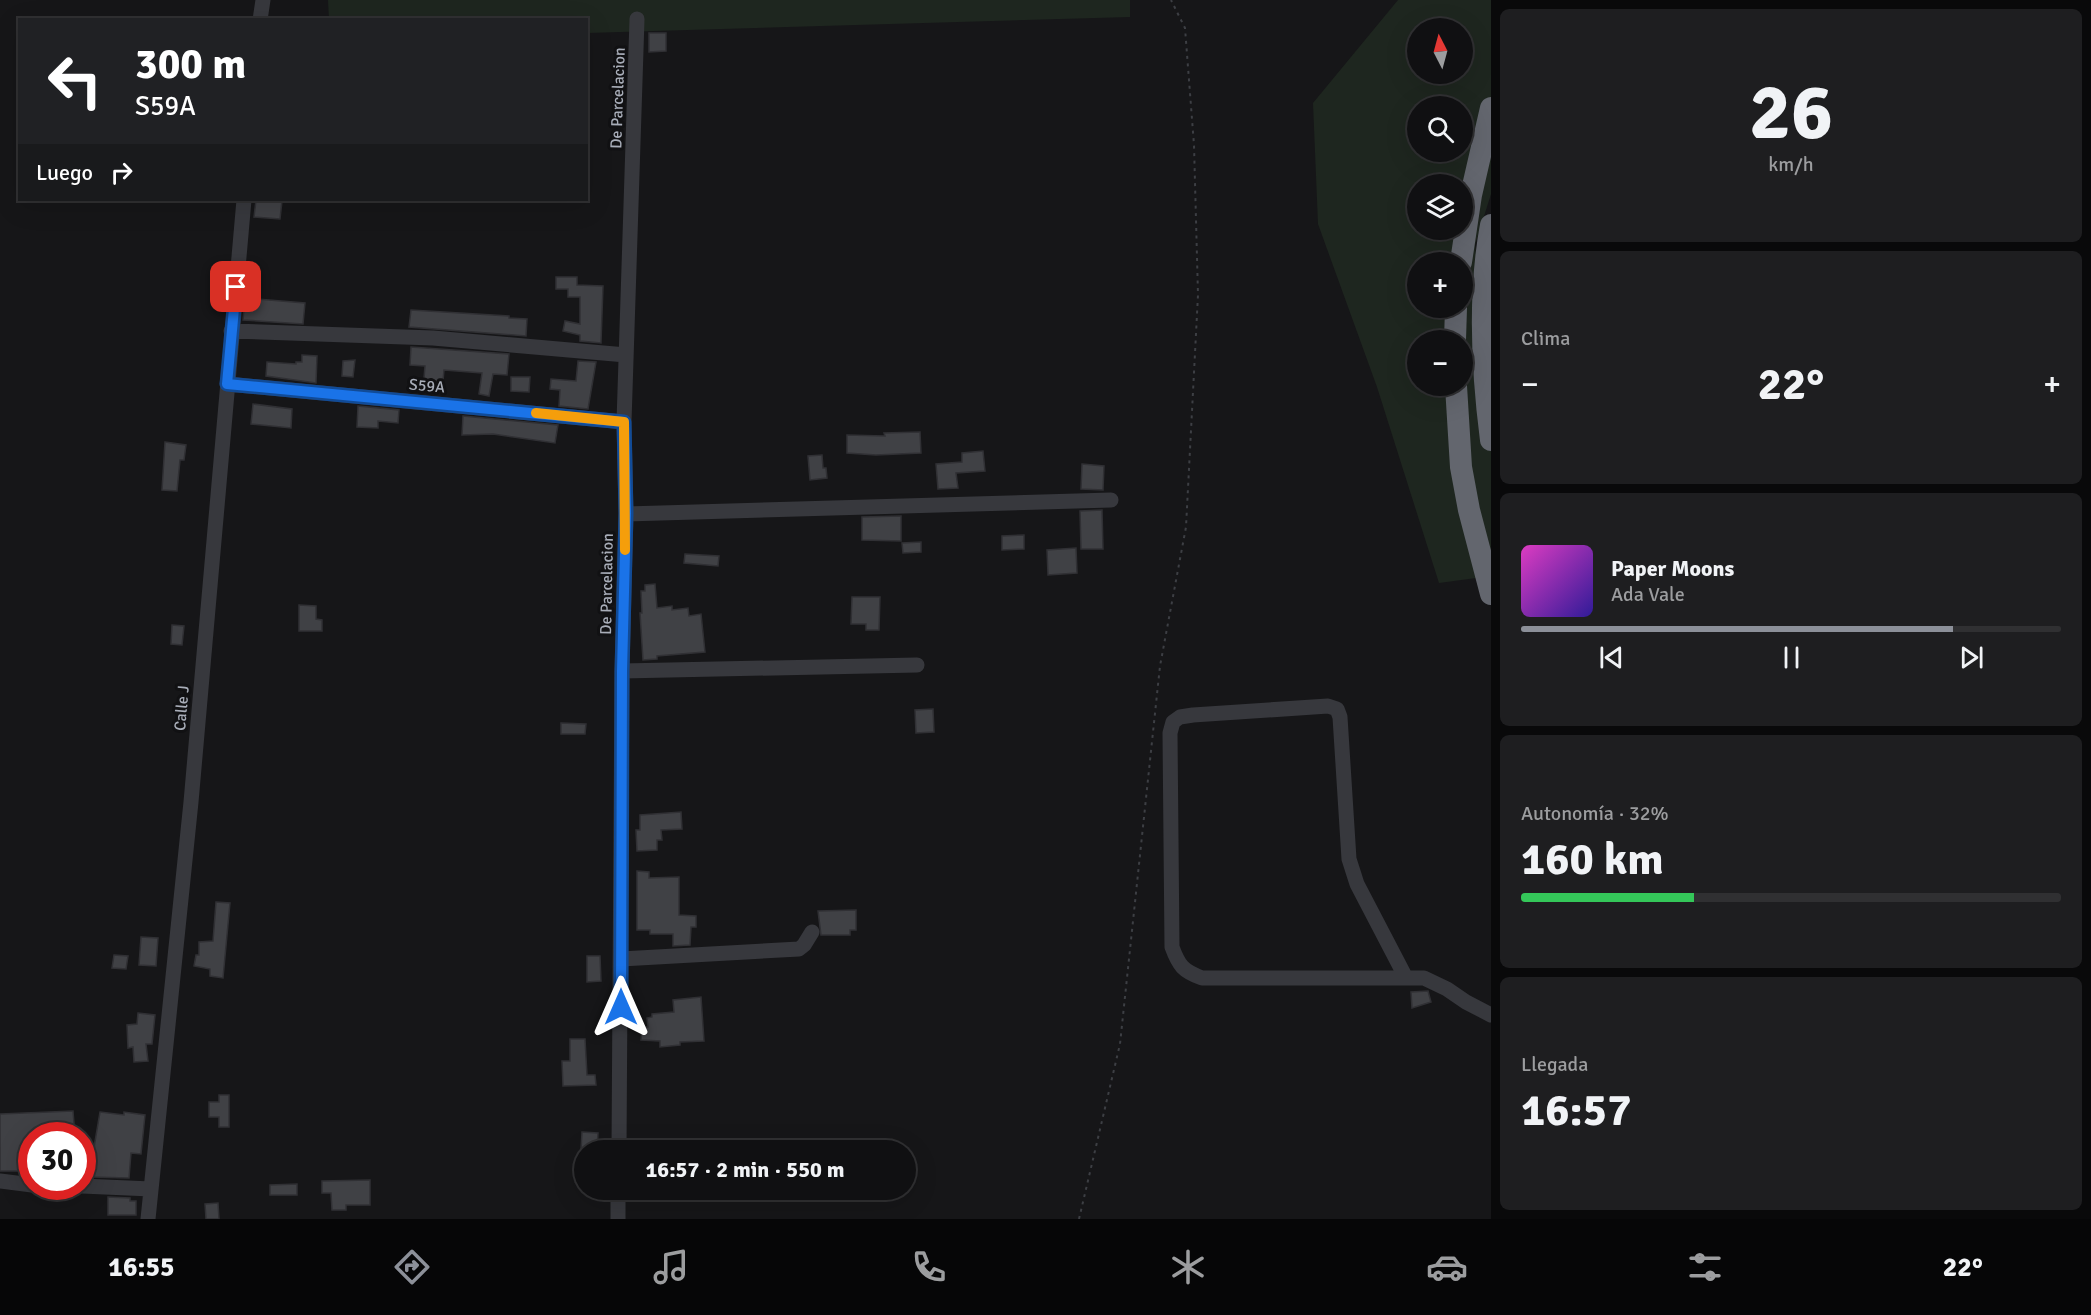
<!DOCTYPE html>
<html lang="es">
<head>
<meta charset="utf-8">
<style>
  body { margin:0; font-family:Signika,sans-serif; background:#1e1e20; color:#f1f3f6; height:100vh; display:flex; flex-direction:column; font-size:22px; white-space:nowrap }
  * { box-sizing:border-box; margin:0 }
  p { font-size:20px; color:#9c9d9f }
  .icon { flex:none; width:33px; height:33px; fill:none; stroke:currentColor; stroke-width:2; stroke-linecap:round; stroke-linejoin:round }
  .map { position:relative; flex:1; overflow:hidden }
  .drawer { display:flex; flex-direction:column; gap:9px; padding:9px; background:#09090a; width:600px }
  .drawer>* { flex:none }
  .guide { position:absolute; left:18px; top:18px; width:570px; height:183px; border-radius:0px; box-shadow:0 6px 24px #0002,0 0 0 2px #303032; background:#202124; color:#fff; overflow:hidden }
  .needle { width:39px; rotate:354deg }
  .fabs { position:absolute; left:1407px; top:18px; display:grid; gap:12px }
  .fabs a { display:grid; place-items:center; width:66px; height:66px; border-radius:50%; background:#101012; box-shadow:0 6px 24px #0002,0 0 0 2px #303032; font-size:30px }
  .speed { position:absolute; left:18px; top:1122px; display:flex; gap:12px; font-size:30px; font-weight:700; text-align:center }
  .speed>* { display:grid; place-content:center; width:78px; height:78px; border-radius:50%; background:#101012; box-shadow:0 6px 24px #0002,0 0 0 2px #303032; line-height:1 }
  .speed .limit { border:9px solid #d22; background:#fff; color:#111 }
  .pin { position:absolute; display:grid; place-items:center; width:51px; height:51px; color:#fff; margin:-26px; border-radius:12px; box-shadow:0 3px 9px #0006 }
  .me { position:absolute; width:66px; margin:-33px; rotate:0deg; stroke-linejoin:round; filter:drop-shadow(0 0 4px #0008) }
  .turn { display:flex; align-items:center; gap:21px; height:126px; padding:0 18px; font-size:27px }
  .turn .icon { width:78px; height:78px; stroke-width:2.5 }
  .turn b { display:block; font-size:42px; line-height:51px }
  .then { display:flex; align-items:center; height:57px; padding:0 18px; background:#0003; gap:12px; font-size:22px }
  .big { font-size:45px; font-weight:700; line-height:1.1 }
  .drawer .widget { flex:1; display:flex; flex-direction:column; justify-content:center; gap:9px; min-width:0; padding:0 21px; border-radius:9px; background:#1e1e20 }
  .drawer .dial { align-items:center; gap:0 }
  .dial b { font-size:78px; line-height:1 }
  .song { display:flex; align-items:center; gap:18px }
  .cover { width:72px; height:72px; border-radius:9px; background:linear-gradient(135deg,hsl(310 70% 55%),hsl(250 70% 35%)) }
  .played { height:6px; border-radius:3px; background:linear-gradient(90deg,#8c9099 80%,#303032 80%) }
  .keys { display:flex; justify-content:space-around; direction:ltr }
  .heat { display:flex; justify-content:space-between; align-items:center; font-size:33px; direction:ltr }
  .charge { height:9px; border-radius:4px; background:linear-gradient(90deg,#34c759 32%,#303032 0) }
  .trip { position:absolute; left:574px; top:1140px; width:342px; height:60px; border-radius:30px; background:#101012; box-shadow:0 6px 24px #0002,0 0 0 2px #303032; font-weight:700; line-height:60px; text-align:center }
  .tabs { display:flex; height:96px; justify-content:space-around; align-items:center; background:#060607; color:#9c9d9f }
  .tabs .icon { width:42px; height:42px }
  .tabs .selected { color:#8c9099 }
  .tabs b { font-size:27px; color:#f1f3f6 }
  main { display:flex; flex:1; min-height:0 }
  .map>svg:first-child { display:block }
  .green { fill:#1e261f; fill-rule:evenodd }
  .building { fill:#404145; stroke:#303034; stroke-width:1.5 }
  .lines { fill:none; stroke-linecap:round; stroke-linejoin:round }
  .path { stroke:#3d3f44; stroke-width:2; stroke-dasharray:3 4.5; stroke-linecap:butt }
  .minor { stroke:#37383d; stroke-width:15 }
  .highway { stroke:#63666e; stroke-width:22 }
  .route-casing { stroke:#114b97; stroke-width:15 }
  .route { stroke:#1a73e8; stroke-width:10 }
  .slow { stroke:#f59e0b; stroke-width:10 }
  .labels { text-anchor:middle; stroke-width:6; stroke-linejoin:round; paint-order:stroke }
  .street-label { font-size:16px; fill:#a8adb8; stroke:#111113 }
</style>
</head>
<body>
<main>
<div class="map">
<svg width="1491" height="1219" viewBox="0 0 1491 1219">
  <rect width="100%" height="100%" fill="#161618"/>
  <!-- green -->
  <path class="green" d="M328,0H1130V17L587,33L586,20L329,19Z
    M1398,0H1491V194L1475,245L1491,391V576L1439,583L1377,387L1318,224L1313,103ZM1418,28H1462V74H1418ZM1418,106H1462V152H1418ZM1418,184H1462V230H1418ZM1418,262H1462V308H1418ZM1418,340H1462V386H1418Z"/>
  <!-- building -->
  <path class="building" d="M649,33H666V51L649,52Z
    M256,200L282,201L280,219L254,217Z
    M556,277H577V285L603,286L601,343L580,341V335L563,331L565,321L580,324V297H568V289H556Z
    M245,298L305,303L303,324L243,320Z
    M411,310L509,316V318L527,319L526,336L409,327Z
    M411,347L509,354L507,375L493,374L489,396L479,394L482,373L444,370L442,392L423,390L425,366L410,365Z
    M302,355L317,356L316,383L266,376L267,362L296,364V362H302Z
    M355,360L353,377L342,376L343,361Z
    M578,361L596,362L588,409L559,406L560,390L550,389L551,379L576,381Z
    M511,377H530L529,392L511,391Z
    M253,404L292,409L291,428L251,424Z
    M358,406L399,410L398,423L378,421V428L357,427Z
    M463,416L558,425L555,443L493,434L462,435Z
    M920,432L921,453L876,455L847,453V435L885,436L884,433Z
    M165,442L186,445L184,460H180L177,491L162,490Z
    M983,451L985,471L956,473L958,488L938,489L936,464L962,462V453Z
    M822,455L823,468H826L827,478L810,480L808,456Z
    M1082,464L1104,466L1103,490L1081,489Z
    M1102,510L1103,549H1081L1080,511Z
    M901,516V541L862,540V517Z
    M1024,535V549L1002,550V536Z
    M921,542V552L903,553L902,543Z
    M1076,548L1077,573L1048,575L1047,550Z
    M685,554L719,556L718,566L684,563Z
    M655,584L657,608L672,606V610L688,608L689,616L701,614L705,652L657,656V659L643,660L640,613H642L641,591H645V585Z
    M852,597H880L879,630H866V624H851Z
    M299,605L316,606V619L322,620V631H299Z
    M172,625L184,626L182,645L171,644Z
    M933,709L934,732L916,733L915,710Z
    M561,723L586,724L585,734H561Z
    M681,812L682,829L661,830L662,840H657V850L637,851L636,830H640V815Z
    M637,871L649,872V878L679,877V915L696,916V927H691L690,945L673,946V934H650V930H637Z
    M216,902L230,903L223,978L210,976V969L194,966L196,955H199V942L213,941Z
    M856,910V930H850V935H821L818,911Z
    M141,937L158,938L156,966L139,965Z
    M114,955L128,956L126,969L112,968Z
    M587,956H600L601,981L587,982Z
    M1428,991L1431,1002L1412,1008L1411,992Z
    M701,997L704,1041L680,1042V1045L660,1047V1041L641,1040L642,1027H648L647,1018L652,1017V1014L674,1012L673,1000Z
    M138,1013L155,1015L152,1044H146L148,1061L134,1062L133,1047L128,1048L127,1025L137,1024Z
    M570,1039H585L587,1075H595L596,1085L563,1086L562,1061H570Z
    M219,1095H229V1127H219V1117H209V1102H219Z
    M73,1111L75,1136H32V1171H0V1114Z
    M100,1112L124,1115V1112L145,1115L141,1154L131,1153L129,1178L91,1177V1165Z
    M582,1132L598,1133L597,1150H581Z
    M370,1180V1205H346V1210H332L331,1193H322V1181Z
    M297,1184V1195H270V1185Z
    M108,1197L130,1198V1201H136V1215H108Z
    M218,1203L219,1219H206L205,1204Z"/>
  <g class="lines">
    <!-- path -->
    <path class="path" d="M1079,1219L1120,1044L1160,666L1186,527L1198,295L1194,145L1185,28L1171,0"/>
    <!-- minor -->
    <path class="minor" d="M260,20L263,0
      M231,331L433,338L626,355
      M227,384L624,422
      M626,514L1111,500
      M622,671L917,665
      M621,959L799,949L804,945L812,932
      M1406,978L1357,884L1349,859L1340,717L1337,709L1328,706L1193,715L1180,717L1173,722L1170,733L1172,947C1179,966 1183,971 1202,978H1424L1447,989L1466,1002L1491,1015
      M619,1150L622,671L626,514L624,422L637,19
      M0,1181L32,1185
      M82,1186L151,1189
      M148,1219L191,802L244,200
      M618,1219V1190"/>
    <!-- highway -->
    <path class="highway" d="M1491,225C1478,295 1482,370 1491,440
      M1461,262L1471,195L1491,108
      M1455,340L1456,308
      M1456,386L1461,467L1469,510L1491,594"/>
  </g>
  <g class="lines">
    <!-- route casing -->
    <g class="route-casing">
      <path id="route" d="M236,287L227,384L624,422L626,513L622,671L621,1007"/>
    </g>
    <!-- route -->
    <use href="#route" class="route"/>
    <!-- slow -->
    <path class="slow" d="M536,413L624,422L625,550"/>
  </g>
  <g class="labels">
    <!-- street labels -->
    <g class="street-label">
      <text transform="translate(617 98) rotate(-88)" y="6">De Parcelacion</text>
      <text transform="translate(427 385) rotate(5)" y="6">S59A</text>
      <text transform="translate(606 584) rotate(-89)" y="6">De Parcelacion</text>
      <text transform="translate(181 708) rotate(-85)" y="6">Calle J</text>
    </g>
  </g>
</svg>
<div class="fabs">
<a><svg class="needle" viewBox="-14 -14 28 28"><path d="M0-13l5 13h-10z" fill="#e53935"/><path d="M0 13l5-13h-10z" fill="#9c9d9f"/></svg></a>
<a><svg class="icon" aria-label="search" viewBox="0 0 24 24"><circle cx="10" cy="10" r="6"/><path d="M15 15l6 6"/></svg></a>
<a><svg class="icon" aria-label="layers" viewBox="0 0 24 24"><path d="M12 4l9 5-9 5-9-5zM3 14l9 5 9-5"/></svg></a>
<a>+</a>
<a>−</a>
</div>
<div class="speed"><div class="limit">30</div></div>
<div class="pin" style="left:236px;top:287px;background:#d93025"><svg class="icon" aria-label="arrive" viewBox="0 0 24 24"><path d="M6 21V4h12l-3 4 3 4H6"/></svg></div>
<svg class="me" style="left:621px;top:1007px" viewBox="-20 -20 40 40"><path d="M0-17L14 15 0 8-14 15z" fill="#1a73e8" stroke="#fff" stroke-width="4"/></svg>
<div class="trip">16:57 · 2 min · 550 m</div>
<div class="guide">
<div class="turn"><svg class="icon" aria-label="left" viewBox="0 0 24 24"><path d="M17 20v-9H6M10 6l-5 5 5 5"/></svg><div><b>300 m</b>S59A</div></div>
<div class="then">Luego<svg class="icon" aria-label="right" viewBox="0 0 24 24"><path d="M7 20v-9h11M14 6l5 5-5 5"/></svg></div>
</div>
</div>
<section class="drawer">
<div class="widget dial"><b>26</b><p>km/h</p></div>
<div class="widget"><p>Clima</p>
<div class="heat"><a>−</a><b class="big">22°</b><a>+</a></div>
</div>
<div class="widget">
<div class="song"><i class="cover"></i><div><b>Paper Moons</b><p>Ada Vale</p></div></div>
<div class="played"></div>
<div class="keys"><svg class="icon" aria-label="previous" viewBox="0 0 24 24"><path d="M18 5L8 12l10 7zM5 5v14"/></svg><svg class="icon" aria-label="pause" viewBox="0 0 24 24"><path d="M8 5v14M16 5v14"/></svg><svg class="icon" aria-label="next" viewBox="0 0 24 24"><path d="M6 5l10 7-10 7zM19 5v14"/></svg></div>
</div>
<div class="widget"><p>Autonomía · 32%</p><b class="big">160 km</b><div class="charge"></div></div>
<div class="widget"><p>Llegada</p><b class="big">16:57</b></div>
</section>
</main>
<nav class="tabs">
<b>16:55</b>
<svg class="icon selected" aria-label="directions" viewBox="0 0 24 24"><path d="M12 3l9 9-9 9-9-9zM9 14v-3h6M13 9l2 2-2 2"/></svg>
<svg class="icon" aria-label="music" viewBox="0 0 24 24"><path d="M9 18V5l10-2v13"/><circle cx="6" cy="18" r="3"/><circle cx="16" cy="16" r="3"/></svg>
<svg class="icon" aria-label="phone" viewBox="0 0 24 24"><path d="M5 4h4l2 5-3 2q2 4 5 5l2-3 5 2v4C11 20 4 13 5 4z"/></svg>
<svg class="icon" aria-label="climate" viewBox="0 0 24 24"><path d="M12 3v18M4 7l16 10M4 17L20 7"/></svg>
<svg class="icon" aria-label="car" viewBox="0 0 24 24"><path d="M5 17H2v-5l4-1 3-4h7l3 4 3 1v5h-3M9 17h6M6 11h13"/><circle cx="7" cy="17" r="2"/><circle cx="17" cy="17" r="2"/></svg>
<svg class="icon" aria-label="filters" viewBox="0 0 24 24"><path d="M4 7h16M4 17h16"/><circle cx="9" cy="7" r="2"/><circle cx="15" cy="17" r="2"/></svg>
<b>22°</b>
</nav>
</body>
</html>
